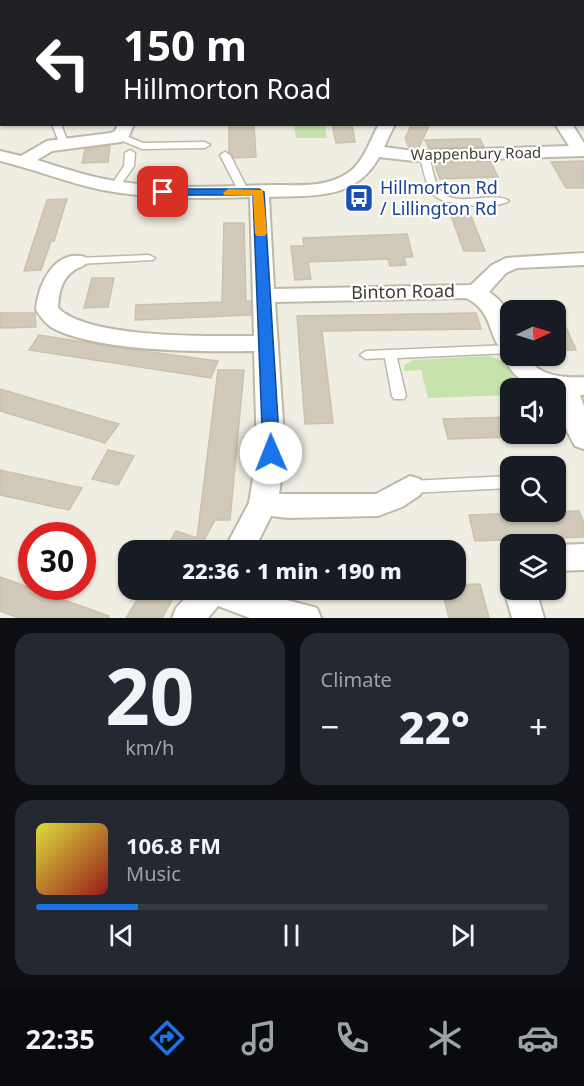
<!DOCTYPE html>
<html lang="en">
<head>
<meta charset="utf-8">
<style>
  body { margin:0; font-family:"Noto Sans",sans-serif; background:#242831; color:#f1f3f6; height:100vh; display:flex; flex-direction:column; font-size:22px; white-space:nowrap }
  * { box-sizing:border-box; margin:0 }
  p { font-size:20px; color:#9ea1a6 }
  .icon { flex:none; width:33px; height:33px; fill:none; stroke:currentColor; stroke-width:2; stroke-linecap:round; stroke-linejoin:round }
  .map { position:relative; height:618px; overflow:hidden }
  .panel { display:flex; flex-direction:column; gap:15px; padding:15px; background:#0d0f14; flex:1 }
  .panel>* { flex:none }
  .hud { position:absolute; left:0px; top:0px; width:585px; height:126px; box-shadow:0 2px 4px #0004; background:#202124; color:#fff; overflow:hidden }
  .needle { width:39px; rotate:86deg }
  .controls { position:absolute; left:500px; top:300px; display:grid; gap:12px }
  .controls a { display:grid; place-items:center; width:66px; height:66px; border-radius:12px; background:#171b24; box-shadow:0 2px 4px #0004; font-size:30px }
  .speed { position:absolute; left:18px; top:522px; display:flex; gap:12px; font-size:30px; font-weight:700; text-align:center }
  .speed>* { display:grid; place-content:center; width:78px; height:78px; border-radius:50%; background:#171b24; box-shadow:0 2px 4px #0004; line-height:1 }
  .speed .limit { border:9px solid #d22; background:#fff; color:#111 }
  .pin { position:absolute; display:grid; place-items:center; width:51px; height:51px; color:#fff; margin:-26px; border-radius:12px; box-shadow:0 3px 9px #0006 }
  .me { position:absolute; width:66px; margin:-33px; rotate:359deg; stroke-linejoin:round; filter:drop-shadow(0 0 4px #0008) }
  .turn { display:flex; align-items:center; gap:21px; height:126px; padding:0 24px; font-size:27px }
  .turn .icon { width:78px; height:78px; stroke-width:2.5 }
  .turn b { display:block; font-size:42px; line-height:51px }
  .big { font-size:45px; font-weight:800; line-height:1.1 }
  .panel .card { flex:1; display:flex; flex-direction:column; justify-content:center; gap:9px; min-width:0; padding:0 21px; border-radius:18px; background:#242831 }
  .panel .dial { align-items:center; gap:0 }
  .dial b { font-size:78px; line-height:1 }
  .song { display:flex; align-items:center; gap:18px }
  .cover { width:72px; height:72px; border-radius:9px; background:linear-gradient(135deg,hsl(60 70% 55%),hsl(0 70% 35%)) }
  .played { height:6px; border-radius:3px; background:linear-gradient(90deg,#1a73e8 20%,#363941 20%) }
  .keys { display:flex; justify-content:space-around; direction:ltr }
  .heat { display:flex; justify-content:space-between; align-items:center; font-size:33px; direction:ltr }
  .panel .tiles { flex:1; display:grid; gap:15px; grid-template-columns:1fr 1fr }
  .card:last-child { grid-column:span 2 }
  .trip { position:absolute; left:118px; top:540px; width:348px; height:60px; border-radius:18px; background:#171b24; box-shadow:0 2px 4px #0004; font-weight:800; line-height:60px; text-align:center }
  .tabs { display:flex; height:96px; justify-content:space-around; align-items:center; background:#090b0e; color:#9ea1a6 }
  .tabs .icon { width:42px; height:42px }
  .tabs .on { color:#1a73e8 }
  .tabs b { font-size:27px; color:#f1f3f6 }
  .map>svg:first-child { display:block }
  .green { fill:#c7e3ad }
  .building { fill:#d1c9b9; stroke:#cbc1ac; stroke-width:1.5 }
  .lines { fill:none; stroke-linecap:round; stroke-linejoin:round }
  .service-casing { stroke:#beb8a9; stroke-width:3 }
  .minor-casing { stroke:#beb8a9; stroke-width:4 }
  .service { fill:#fff; fill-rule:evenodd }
  .minor { fill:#fff; fill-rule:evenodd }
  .route { fill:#1a73e8; stroke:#114b97; stroke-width:1.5 }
  .slow { fill:#f59e0b }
  .labels { text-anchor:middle; stroke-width:4.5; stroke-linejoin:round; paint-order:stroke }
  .far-street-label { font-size:15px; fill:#413d33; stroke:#fff }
  .transit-label { font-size:18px; fill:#164399; stroke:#fff; text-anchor:start }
  .street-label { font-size:18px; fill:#413d33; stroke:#fff }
</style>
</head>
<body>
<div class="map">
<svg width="584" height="618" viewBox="0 0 584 618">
  <rect width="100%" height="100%" fill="#f0ede3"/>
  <!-- green -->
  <path class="green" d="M294,125H325L327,138H296Z
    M488,356L501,360L515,378L536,388H510V395L428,398L421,370L404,371V365L413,360Z"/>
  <!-- building -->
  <path class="building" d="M229,124H254L256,157L234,158L229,152Z
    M332,124H352L355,142L336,143Z
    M412,124H430L418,149L409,148L405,138Z
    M467,139H480L484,147L429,148L425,140Z
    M110,146L108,162L82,163L85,149Z
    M490,161L498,177L440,179L434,163Z
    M584,161V188H566L551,162Z
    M67,199L54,241H51L41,270L24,271L47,200Z
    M451,216H471L485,251H464Z
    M224,223H244L246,301H251V315L135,320L136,305L222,302Z
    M407,234L413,257H404L406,265L390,266L388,259L308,262L311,279L295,280L291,246H304L303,238Z
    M92,278H114L108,307L84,308Z
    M555,305L570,336L576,350H555Z
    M0,313H35L36,327L0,328Z
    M476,313L481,329L322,331L333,423L305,424L297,316Z
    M39,335L121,348L218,361L211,378L29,350Z
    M218,370H244L230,520H215L204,540L224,546L222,550H165L176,531L197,538Z
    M0,389L101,419L119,424L105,443L0,411Z
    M510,417V437L448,439L443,419Z
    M108,450L134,456L118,485L92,479Z
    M0,470L82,488L69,510L0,495Z
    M579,511L584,523V537L475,541L469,515Z
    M0,577L109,616V618H19L0,611Z
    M480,584L489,618H449L442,590H456V585Z
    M143,590H178L162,618H126Z"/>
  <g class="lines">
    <!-- service casing -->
    <g class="service-casing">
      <path id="service" d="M193,0H199L200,2H193Z
        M569,0H575V2H569Z
        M52,124H61L68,143L66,145H60Z
        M119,133L143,143L205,142L210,145L205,148L142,149L116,138L115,136Z
        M130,150L135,153L134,166L118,189H112L110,187L124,166L125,153Z
        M225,152L230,155L249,192L248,194H240L239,192L220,155Z
        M424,153L429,156C432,166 434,183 441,191C456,209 494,190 509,201C498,209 446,206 435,196C425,187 424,168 419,156Z
        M149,255L155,258L153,260L78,264L72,261L78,258Z
        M510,345V353L397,358L406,396L404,399H394L392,396L385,358L366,359L360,355L366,351Z
        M510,476V488L410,493L405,491L402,487L405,483L410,481Z"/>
    </g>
    <!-- minor casing -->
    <g class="minor-casing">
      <path id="minor" d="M130,0H142V2H130Z
        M251,0H264L265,2H252Z
        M290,0H311L289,2Z
        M461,0H473L474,2H462Z
        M0,33H2L0,42Z
        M0,73H2L0,82Z
        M0,110H2V120H0Z
        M118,124H134L128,138L121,142L52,151L37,160C65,169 93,178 122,182C172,190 222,186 272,185C298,185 326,188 348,173C363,163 370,141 379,124H395L384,147L414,151L569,146L555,124H572L584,143V156L414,161L379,157C355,201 312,195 269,197L274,289L471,285L492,265L506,258L584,253V265L517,268L506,273L489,292C515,309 510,328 510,356H526C539,376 561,378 584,377V395H580L584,406V449L575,446C566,430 555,406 555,388C526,388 516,380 502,356L505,351C488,343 495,311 466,298L275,302L285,453L279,494H376L410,476L420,479L424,487L420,495L402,507L378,516L288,518L271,516L254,550H224L249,503L257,453L254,351C204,352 94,352 51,327C45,323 40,316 36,310C38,285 54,249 85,257L88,261C85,266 82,266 76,269C61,278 59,293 58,308C89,339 209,336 254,336L250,197C200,199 151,199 102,190C68,183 34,169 0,161V151L21,156L47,141L111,133L115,131Z
        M584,544V570L555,571V545Z
        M509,580L510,590H536L544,618H512L504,590Z
        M193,590H249L317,608L321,618H250L218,606L208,618H172L176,608Z"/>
    </g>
    <!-- service -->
    <use href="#service" class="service"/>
    <!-- minor -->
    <use href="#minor" class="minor"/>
  </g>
  <!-- route -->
  <path class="route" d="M163,189H259L264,192L280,453L277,457H266L263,453L253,195H159V190Z"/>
  <!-- slow -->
  <path class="slow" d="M228,189L263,190L267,233L265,236H257L255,233L253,196L224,195L223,193Z"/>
  <!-- icons -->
  <defs>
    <g id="bus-square" transform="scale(1.5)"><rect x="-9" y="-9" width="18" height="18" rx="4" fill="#1a4fb4" stroke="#fff"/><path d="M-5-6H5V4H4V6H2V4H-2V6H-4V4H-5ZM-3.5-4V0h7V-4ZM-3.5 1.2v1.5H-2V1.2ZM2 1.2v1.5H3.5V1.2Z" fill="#fff"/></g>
  </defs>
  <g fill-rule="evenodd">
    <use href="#bus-square" x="359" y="198"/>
  </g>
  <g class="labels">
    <!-- far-street labels -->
    <g class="far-street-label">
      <text transform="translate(476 154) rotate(-1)" y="5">Wappenbury Road</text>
    </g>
    <!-- transit labels -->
    <g class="transit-label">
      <text x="380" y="194">Hillmorton Rd<tspan x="380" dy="21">/ Lillington Rd</tspan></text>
    </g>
    <!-- street labels -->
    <g class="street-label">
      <text transform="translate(403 292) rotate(-1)" y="6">Binton Road</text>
    </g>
  </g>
</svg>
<div class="controls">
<a><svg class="needle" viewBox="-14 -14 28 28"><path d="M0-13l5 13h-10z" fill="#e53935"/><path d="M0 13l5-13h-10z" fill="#9ea1a6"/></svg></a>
<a><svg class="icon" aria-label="sound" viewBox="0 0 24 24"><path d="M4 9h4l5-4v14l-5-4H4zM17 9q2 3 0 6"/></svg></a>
<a><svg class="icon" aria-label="search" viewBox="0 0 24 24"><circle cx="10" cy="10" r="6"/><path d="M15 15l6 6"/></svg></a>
<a><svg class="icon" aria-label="layers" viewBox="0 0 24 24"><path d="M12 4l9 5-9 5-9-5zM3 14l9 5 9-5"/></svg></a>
</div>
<div class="speed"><div class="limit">30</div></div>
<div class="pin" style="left:163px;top:192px;background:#d93025"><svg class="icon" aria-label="arrive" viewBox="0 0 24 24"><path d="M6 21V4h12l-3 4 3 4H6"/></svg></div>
<svg class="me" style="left:271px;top:453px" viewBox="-20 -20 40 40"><circle r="19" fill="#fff"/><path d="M0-13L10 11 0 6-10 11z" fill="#1a73e8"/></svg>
<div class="trip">22:36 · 1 min · 190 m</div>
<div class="hud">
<div class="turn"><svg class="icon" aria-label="left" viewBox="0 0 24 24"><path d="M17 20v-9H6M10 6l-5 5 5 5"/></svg><div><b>150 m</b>Hillmorton Road</div></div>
</div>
</div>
<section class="panel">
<div class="tiles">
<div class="card dial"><b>20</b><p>km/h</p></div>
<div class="card"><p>Climate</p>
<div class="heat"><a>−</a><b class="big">22°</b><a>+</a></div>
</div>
<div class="card">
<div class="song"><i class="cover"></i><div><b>106.8 FM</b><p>Music</p></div></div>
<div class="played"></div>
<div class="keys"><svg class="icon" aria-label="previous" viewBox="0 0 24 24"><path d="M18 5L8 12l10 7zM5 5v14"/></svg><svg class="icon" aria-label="pause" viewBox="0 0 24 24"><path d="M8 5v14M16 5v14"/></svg><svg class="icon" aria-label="next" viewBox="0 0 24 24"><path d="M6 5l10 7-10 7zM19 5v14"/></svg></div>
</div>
</div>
</section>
<nav class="tabs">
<b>22:35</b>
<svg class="icon on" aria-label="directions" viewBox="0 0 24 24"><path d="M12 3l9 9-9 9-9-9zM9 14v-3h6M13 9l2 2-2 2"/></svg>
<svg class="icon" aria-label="music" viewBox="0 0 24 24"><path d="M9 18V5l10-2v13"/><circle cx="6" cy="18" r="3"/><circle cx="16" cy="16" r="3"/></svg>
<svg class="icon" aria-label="phone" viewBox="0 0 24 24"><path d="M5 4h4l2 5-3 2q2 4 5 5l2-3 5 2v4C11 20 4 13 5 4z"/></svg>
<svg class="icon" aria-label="climate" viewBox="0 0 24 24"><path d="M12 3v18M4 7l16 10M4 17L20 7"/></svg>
<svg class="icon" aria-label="car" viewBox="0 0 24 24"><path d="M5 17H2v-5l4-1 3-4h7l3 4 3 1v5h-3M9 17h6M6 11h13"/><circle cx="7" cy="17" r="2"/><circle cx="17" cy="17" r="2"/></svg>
</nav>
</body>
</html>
